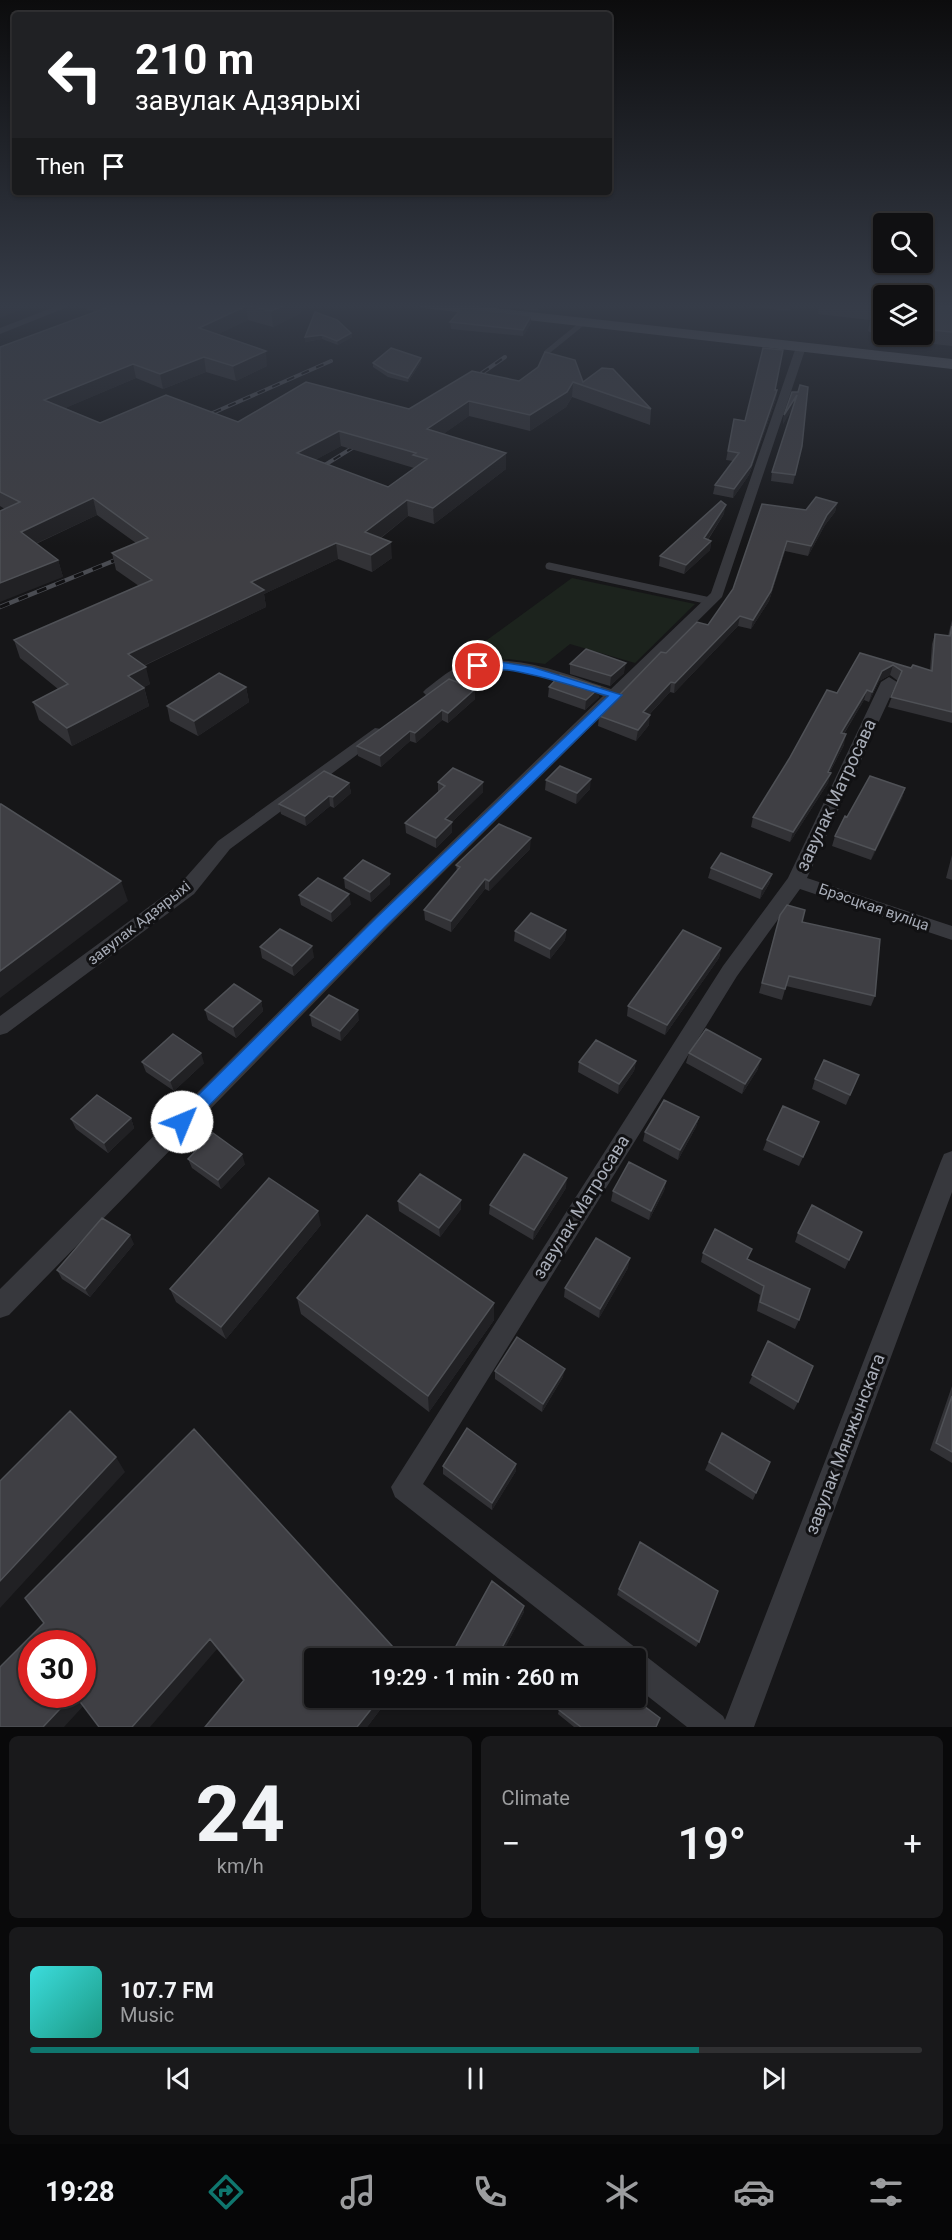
<!DOCTYPE html>
<html lang="en">
<head>
<meta charset="utf-8">
<style>
  body { margin:0; font-family:Roboto,sans-serif; background:#19191b; color:#f1f3f6; height:100vh; display:flex; flex-direction:column; font-size:22px; white-space:nowrap }
  * { box-sizing:border-box; margin:0 }
  p { font-size:20px; color:#9c9d9f }
  .icon { flex:none; width:33px; height:33px; fill:none; stroke:currentColor; stroke-width:2; stroke-linecap:round; stroke-linejoin:round }
  .map { position:relative; height:1727px; overflow:hidden }
  .details { display:flex; flex-direction:column; gap:9px; padding:9px; background:#09090a; flex:1 }
  .details>* { flex:none }
  .hud { position:absolute; left:12px; top:12px; width:600px; height:183px; border-radius:6px; box-shadow:0 2px 4px #0004,0 0 0 2px #303032; background:#202124; color:#fff; overflow:hidden }
  .buttons { position:absolute; left:873px; top:213px; display:grid; gap:12px }
  .buttons a { display:grid; place-items:center; width:60px; height:60px; border-radius:6px; background:#101012; box-shadow:0 2px 4px #0004,0 0 0 2px #303032; font-size:30px }
  .speed { position:absolute; left:18px; top:1630px; display:flex; gap:12px; font-size:30px; font-weight:700; text-align:center }
  .speed>* { display:grid; place-content:center; width:78px; height:78px; border-radius:50%; background:#101012; box-shadow:0 2px 4px #0004,0 0 0 2px #303032; line-height:1 }
  .speed .limit { border:9px solid #d22; background:#fff; color:#111 }
  .pin { position:absolute; display:grid; place-items:center; width:51px; height:51px; color:#fff; margin:-26px; border:3px solid #fff; border-radius:50%; box-shadow:0 2px 6px #0007 }
  .me { position:absolute; width:66px; margin:-33px; rotate:45deg; stroke-linejoin:round; filter:drop-shadow(0 0 4px #0008) }
  .turn { display:flex; align-items:center; gap:21px; height:126px; padding:0 24px; font-size:27px }
  .turn .icon { width:78px; height:78px; stroke-width:2.5 }
  .turn b { display:block; font-size:42px; line-height:51px }
  .then { display:flex; align-items:center; height:57px; padding:0 24px; background:#0003; gap:12px; font-size:22px }
  .big { font-size:45px; font-weight:600; line-height:1.1 }
  .details .widget { flex:1; display:flex; flex-direction:column; justify-content:center; gap:9px; min-width:0; padding:0 21px; border-radius:9px; background:#19191b }
  .details .dial { align-items:center; gap:0 }
  .dial b { font-size:78px; line-height:1 }
  .song { display:flex; align-items:center; gap:18px }
  .cover { width:72px; height:72px; border-radius:9px; background:linear-gradient(135deg,hsl(180 70% 55%),hsl(170 70% 35%)) }
  .played { height:6px; border-radius:3px; background:linear-gradient(90deg,#0f766e 75%,#303032 75%) }
  .keys { display:flex; justify-content:space-around; direction:ltr }
  .heat { display:flex; justify-content:space-between; align-items:center; font-size:33px; direction:ltr }
  .details .tiles { flex:1; display:grid; gap:9px; grid-template-columns:1fr 1fr }
  .widget:last-child { grid-column:span 2 }
  .trip { position:absolute; left:304px; top:1648px; width:342px; height:60px; border-radius:6px; background:#101012; box-shadow:0 2px 4px #0004,0 0 0 2px #303032; font-weight:600; line-height:60px; text-align:center }
  .dock { display:flex; height:96px; justify-content:space-around; align-items:center; background:#060607; color:#9c9d9f }
  .dock .icon { width:42px; height:42px }
  .dock .selected { color:#0f766e }
  .dock b { font-size:27px; color:#f1f3f6 }
  .map>svg:first-child { display:block }
  .green { fill:#1c231d }
  .lines { fill:none; stroke-linecap:round; stroke-linejoin:round }
  .lane-far1 { stroke:#37383d; stroke-width:5 }
  .lane { stroke:#37383d; stroke-width:7 }
  .street { fill:#37383d; fill-rule:evenodd }
  .primary { fill:#53555c; fill-rule:evenodd }
  .rail-far1-casing { stroke:#4a4c52; stroke-width:4 }
  .rail-casing { stroke:#4a4c52; stroke-width:4.5 }
  .rail-far1 { stroke:#111113; stroke-width:2; stroke-dasharray:8; stroke-linecap:butt }
  .rail { stroke:#111113; stroke-width:3; stroke-dasharray:10; stroke-linecap:butt }
  .wall { fill:#323236; fill-rule:evenodd }
  .shaded-wall { fill:#212124 }
  .building { fill:#3f3f44; stroke:#4f5156; stroke-width:1.5; fill-rule:evenodd }
  .route { fill:#1a73e8; stroke:#114b97; stroke-width:1.5 }
  .labels { text-anchor:middle; stroke-width:6; stroke-linejoin:round; paint-order:stroke }
  .street-label { font-size:15px; fill:#a8adb8; stroke:#111113 }
  .near-street-label { font-size:18px; fill:#a8adb8; stroke:#111113 }
</style>
</head>
<body>
<div class="map">
<svg width="952" height="1727" viewBox="0 0 952 1727">
  <rect width="100%" height="100%" fill="#161618"/>
  <!-- green -->
  <path class="green" d="M572,578L695,604L635,663L570,644L545,664L509,659L450,667Z"/>
  <g class="lines">
    <!-- lane-far1 -->
    <path class="lane-far1" d="M922,314L939,315L940,304
      M547,352L584,322"/>
    <!-- lane -->
    <path class="lane" d="M549,566L710,601"/>
    <!-- street -->
    <path class="street" d="M62,304H75L0,334V328Z
      M801,344L806,347L722,597L388,927L9,1315L0,1318V1289L374,917L603,696C564,684 521,664 480,671C461,674 441,699 426,695L423,692L426,689C434,683 443,675 452,670C503,646 562,673 611,689L711,593L796,347Z
      M889,677L897,682L807,878L952,926V940L800,889L737,976L423,1484L636,1648L638,1653L647,1657L723,1716L725,1720L941,1161L944,1154L952,1151V1192L754,1727H687L636,1687V1659H601L395,1497L391,1487L723,966L788,878L881,682Z
      M375,728L381,729L383,733L381,737L230,849L194,894L7,1033L0,1035V1016L180,884L218,841Z"/>
    <!-- primary -->
    <path class="primary" d="M416,304H459L952,359V369L423,308Z"/>
    <!-- rail-far1 casing -->
    <g class="rail-far1-casing">
      <path id="rail-far1" d="M469,382L505,357
        M199,419L331,361
        M320,468L365,440"/>
    </g>
    <!-- rail casing -->
    <g class="rail-casing">
      <path id="rail" d="M311,474L323,467
        M0,607L128,555"/>
    </g>
    <!-- rail-far1 -->
    <use href="#rail-far1" class="rail-far1"/>
    <!-- rail -->
    <use href="#rail" class="rail"/>
  </g>
  <!-- wall -->
  <path class="wall" d="M75,304H300L301,313L273,327L248,320L218,334L267,366L236,381L206,372L163,389L136,378L65,408L100,423L238,422L409,409L519,381L583,382L651,409L650,425L572,397L566,407L530,431L469,416L443,434L506,453V469L434,524L408,516L381,538L392,558L372,572L338,559L264,594L266,607L144,666L150,684L144,687L149,706L72,746L39,720L33,702L58,689L20,658L14,640L139,586L116,570L112,553L136,543L97,515L36,544L58,560L63,577L5,509L0,506V347L95,312L76,306ZM341,446L414,468L388,487L315,460Z
    M479,304H542L538,311Z
    M723,304H791L790,311Z
    M819,304H884V334H922V304L925,305L952,306V346L871,337L872,333L868,331L870,320L818,314Z
    M315,312L351,333L352,337L338,345L322,339L305,342Z
    M450,322L531,323L523,336L451,329Z
    M421,358V362L408,382L388,377L373,367V363Z
    M775,390H777L776,399L749,475L733,498L713,494L715,485L733,461L726,460L734,419L745,421Z
    M792,392L802,446L793,484L771,481L772,472L793,407L783,424L784,415Z
    M837,503L835,512L825,525L808,556L785,551L769,601L751,629L738,626L674,693L670,692L649,715V725L636,741L598,726L599,716L666,653L708,625L806,510Z
    M724,514L708,540L711,541L710,550L684,574L659,566L660,556Z
    M952,620V723L888,707L898,681L890,675L879,681L869,702L864,700L844,734V745L830,772L828,783L790,842L751,827L753,817L837,693L860,653L911,668L930,670L932,644L935,634L948,636Z
    M570,664L624,673L610,686L570,674Z
    M449,679L475,699L448,723L442,720L416,743L410,741L381,767L358,756L357,746Z
    M246,687L249,702L198,736L170,721L167,706Z
    M549,687L599,697L585,710L548,697Z
    M546,780L590,789L576,804L545,790Z
    M438,782H483V792L452,822V832L436,848L406,833L405,823L438,792Z
    M349,783L351,793L334,808L330,806L306,826L281,814L279,804Z
    M905,788L902,798L871,860L832,846L835,836L847,817Z
    M530,849L489,891L485,889L451,932L425,920L424,910L457,871L456,865Z
    M952,855V880L946,878Z
    M711,868L772,874L769,884L760,899L708,878Z
    M390,874V884L371,902L345,888L344,878Z
    M299,895L351,904L332,922L301,905Z
    M780,915L802,922L875,996L871,1006L786,986L782,1000L759,993Z
    M566,930L565,940L550,959L514,941L515,931Z
    M260,947L314,957L294,976L262,958Z
    M721,948L719,958L665,1035L627,1016L628,1006Z
    M261,1001L263,1011L236,1038L208,1020L205,1010Z
    M310,1015L359,1020L341,1041L312,1026Z
    M689,1053L758,1069L742,1094L686,1063Z
    M636,1061L634,1071L618,1094L578,1072L579,1062Z
    M142,1062L204,1063L174,1091L146,1072Z
    M859,1075L846,1105L812,1089L815,1079Z
    M699,1117L696,1127L678,1160L643,1141L645,1132Z
    M131,1118L134,1128L108,1153L76,1129L71,1119Z
    M819,1122L799,1166L763,1150L767,1140Z
    M188,1159L245,1164L221,1189L192,1168Z
    M666,1181L664,1191L649,1220L611,1201L613,1191Z
    M566,1188L533,1240L489,1214L490,1205Z
    M461,1200V1209L440,1237L399,1211L398,1201Z
    M321,1225L226,1339L176,1302L170,1289Z
    M798,1233L849,1260L845,1269L795,1242Z
    M134,1244L90,1297L62,1279L57,1270Z
    M703,1253L748,1260L799,1320L795,1329L757,1311L760,1295L701,1262Z
    M628,1268L599,1318L564,1297L565,1288Z
    M297,1298L494,1303V1320L429,1412L301,1314Z
    M768,1341L798,1402L794,1410L749,1383Z
    M495,1371L563,1377L542,1412L495,1379Z
    M952,1386V1463L930,1450Z
    M194,1429L389,1698L367,1727H205L243,1681L217,1649L83,1706L44,1623Z
    M722,1433L756,1493L753,1500L705,1470Z
    M443,1466L516,1471L492,1510L443,1474Z
    M619,1589L699,1642L696,1647L617,1595Z
    M524,1606V1612L499,1659H466L456,1651V1646Z
    M559,1710L656,1727H574L558,1714Z"/>
  <!-- shaded-wall -->
  <path class="shaded-wall" d="M0,304H36L0,318Z
    M287,304H300L301,313L273,327L271,311Z
    M539,304H542L538,311Z
    M246,306L248,320L202,342L199,328Z
    M531,316V323L523,336V330Z
    M351,333L352,337L338,345L337,341Z
    M322,335V339L305,342V337Z
    M266,351L267,366L236,381L233,366Z
    M204,357L206,372L163,389L160,374Z
    M421,358V362L408,382V378Z
    M133,364L136,378L49,415L44,400Z
    M573,382L572,397L566,407L530,431V415Z
    M777,390L776,399L749,475L733,498L734,489Z
    M797,395L796,404L783,424L784,415Z
    M469,401V416L428,445L427,429Z
    M339,431L341,446L299,469L297,453Z
    M506,453V469L434,524L433,508Z
    M93,498L97,515L26,548L21,532Z
    M407,500L408,516L366,549L365,532Z
    M837,503L835,512L825,525L808,556L811,546L827,515Z
    M726,505L724,514L702,548L704,538Z
    M711,541L710,550L684,574L686,565Z
    M787,541L785,551L769,601L751,629L753,620Z
    M391,542L392,558L372,572L371,555Z
    M336,543L338,559L264,594L266,607L132,671L128,654L251,582Z
    M58,560L63,577L0,602V583Z
    M740,616L738,626L674,693L675,683Z
    M626,663L624,673L610,686L611,676Z
    M893,665L890,675L879,681L869,702L872,692L882,671Z
    M146,667L150,684L132,693L128,676Z
    M671,682L670,692L641,723L643,712Z
    M246,687L249,702L198,736L194,721Z
    M600,687L599,697L585,710L586,700Z
    M144,688L149,706L72,746L67,728Z
    M475,689V699L448,723V713Z
    M867,690L864,700L838,743L841,733Z
    M442,710V720L416,743L415,733Z
    M650,715L649,725L636,741L638,730Z
    M410,731V741L381,767L380,756Z
    M846,734L844,745L826,779L831,773L828,783L790,842L793,832L828,772Z
    M591,779L590,789L576,804L577,793Z
    M483,782V792L452,822V832L436,848V838L445,819Z
    M349,783L351,793L334,808L333,797Z
    M905,788L902,798L871,860L875,850Z
    M329,796L330,806L306,826L305,816Z
    M531,838L530,849L489,891V881Z
    M390,874V884L371,902L370,892Z
    M772,874L769,884L760,899L762,889Z
    M485,879V889L451,932V921Z
    M121,881L128,901L0,998V971Z
    M349,894L351,904L332,922L331,912Z
    M566,930L565,940L550,959V949Z
    M312,946L314,957L294,976L292,966Z
    M721,948L719,958L665,1035L667,1025Z
    M261,1001L263,1011L236,1038L233,1027Z
    M358,1010L359,1020L341,1041L340,1031Z
    M201,1053L204,1063L174,1091L170,1081Z
    M761,1059L758,1069L742,1094L745,1084Z
    M636,1061L634,1071L618,1094L619,1084Z
    M699,1117L696,1127L678,1160L680,1150Z
    M131,1118L134,1128L108,1153L104,1143Z
    M242,1154L245,1164L221,1189L218,1180Z
    M567,1178L566,1188L533,1240L534,1230Z
    M666,1181L664,1191L649,1220L651,1211Z
    M461,1200V1209L440,1237L439,1228Z
    M318,1211L321,1225L226,1339L221,1327Z
    M130,1235L134,1244L90,1297L85,1289Z
    M630,1258L628,1268L599,1318L600,1309Z
    M494,1303V1320L429,1412L428,1396Z
    M565,1369L563,1377L542,1412L543,1404Z
    M116,1457L125,1472L0,1608V1581Z
    M516,1464V1471L492,1510V1503Z
    M524,1606V1612L499,1659H496Z
    M210,1639L217,1649L150,1727H132Z
    M73,1695H76L86,1703L64,1727H43Z
    M380,1698H389L367,1727H357Z"/>
  <!-- building -->
  <path class="building" d="M110,304H248L246,305V306L199,328L266,351L233,366L204,357L160,374L133,364L44,400L100,423L166,395L238,422L306,382L409,409L472,371L519,381L538,367L545,352L575,360L583,382L602,368L613,369L651,409L573,382L567,392L530,415L469,401L427,429L506,453L433,508L407,500L365,532L391,542L371,555L336,543L251,582L264,590L128,654L146,667L128,676L144,688L67,728L33,702L68,684L14,640L152,580L112,553L148,538L93,498L21,532L58,560L0,583V511L20,502L0,492V347L114,305ZM339,431L416,453L413,455L427,459L388,487L297,453Z
    M248,304H287L271,311L246,305Z
    M852,304H884V325L875,324V319L871,317L873,306Z
    M922,304L925,305L952,306V332L922,329Z
    M462,308L531,316L523,330L450,322Z
    M315,312L337,320L351,333L337,341L322,335L305,337Z
    M391,348L421,358L408,378L388,372L373,363Z
    M763,348L783,350L775,390H777L751,466L734,489L715,485L739,453L728,451L734,419L745,421Z
    M800,385L808,387L802,446L795,475L772,472L797,395L784,415L792,392H798Z
    M816,497L837,503L827,515L811,546L787,541L771,591L753,620L740,616L675,683L671,682L643,712L650,715L638,730L599,716L661,652L666,653L697,622L708,625L733,589L762,504L806,510Z
    M721,501L726,505L704,538L711,541L686,565L660,556Z
    M952,626V712L891,697L902,671L893,665L882,671L872,692L867,690L841,733L846,734L828,772L831,773L793,832L753,817L789,759L827,690L837,693L860,653L911,668L913,665L932,671L935,634L950,636Z
    M586,649L626,663L611,676L570,664Z
    M219,673L246,687L194,721L167,706Z
    M560,675L600,687L586,700L549,687Z
    M449,679L475,689L448,713L442,710L415,733L410,731L380,756L357,746Z
    M560,766L591,779L577,793L546,780Z
    M453,768L483,782L445,819L452,822L436,838L405,823L445,786L438,782Z
    M324,771L349,783L333,797L329,796L305,816L279,804Z
    M870,776L905,788L875,850L835,836L845,816L847,817Z
    M0,804H1L121,881L0,971Z
    M499,824L531,838L489,881L485,879L451,921L424,910L460,867L456,865Z
    M721,853L772,874L762,889L711,868Z
    M363,860L390,874L370,892L344,878Z
    M318,878L349,894L331,912L299,895Z
    M787,905L805,910L802,922L880,939L875,996L789,976L785,989L762,983L780,915Z
    M531,913L566,930L550,949L515,931Z
    M280,929L312,946L292,966L260,947Z
    M683,930L721,948L667,1025L628,1006Z
    M234,984L261,1001L233,1027L205,1010Z
    M329,995L358,1010L340,1031L310,1015Z
    M706,1029L761,1059L745,1084L689,1053Z
    M173,1034L201,1053L170,1081L142,1062Z
    M596,1040L636,1061L619,1084L579,1062Z
    M824,1060L859,1075L850,1095L815,1079Z
    M97,1095L131,1118L104,1143L71,1119Z
    M664,1100L699,1117L680,1150L645,1132Z
    M783,1106L819,1122L803,1157L767,1140Z
    M213,1133L242,1154L218,1180L188,1159Z
    M524,1154L567,1178L534,1230L490,1205Z
    M629,1162L666,1181L651,1211L613,1191Z
    M420,1174L461,1200L439,1228L398,1201Z
    M269,1178L318,1211L221,1327L170,1289Z
    M812,1205L862,1232L849,1260L798,1233Z
    M367,1215L494,1303L428,1396L297,1298Z
    M102,1218L130,1235L85,1289L57,1270Z
    M715,1229L752,1249L747,1259L810,1289L799,1320L760,1302L764,1286L703,1253Z
    M596,1238L630,1258L600,1309L565,1288Z
    M517,1337L565,1369L543,1404L495,1371Z
    M768,1341L813,1366L798,1402L752,1375Z
    M952,1396V1452L936,1443Z
    M70,1411L116,1457L0,1581V1481Z
    M467,1428L516,1464L492,1503L443,1466Z
    M194,1429L404,1659H315V1698H380L357,1727H205L244,1680L210,1639L132,1727H99L75,1695H82V1644H32V1695H73L43,1727H0V1667L44,1623L25,1598Z
    M722,1433L770,1462L756,1493L709,1462Z
    M640,1542L718,1591L699,1642L619,1589Z
    M492,1581L524,1606L496,1659H472L456,1646Z
    M565,1698H633L660,1718L656,1727H581L559,1710Z"/>
  <!-- sky -->
  <linearGradient id="sky" x2="0" y2="1"><stop stop-color="#0c0c0d"/><stop offset="0.56" stop-color="#363c48"/><stop offset="1" stop-color="#363c48" stop-opacity="0"/></linearGradient>
  <rect width="952" height="546" fill="url(#sky)"/>
  <!-- route -->
  <path class="route" d="M494,661L532,667L622,695L386,926L188,1127L182,1130L176,1127L174,1122L176,1117L376,918L608,696C575,687 542,675 508,670C498,669 479,672 472,666L478,663Z"/>
  <g class="labels">
    <!-- street labels -->
    <g class="street-label">
      <text transform="translate(874 907) rotate(19)" y="5">Брэсцкая вуліца</text>
      <text transform="translate(139 923) rotate(-38)" y="5">завулак Адзярыхі</text>
    </g>
    <!-- near-street labels -->
    <g class="near-street-label">
      <text transform="translate(836 795) rotate(-65)" y="6">завулак Матросава</text>
      <text transform="translate(581 1207) rotate(-58)" y="6">завулак Матросава</text>
      <text transform="translate(845 1444) rotate(-69)" y="6">завулак Мянжынскага</text>
    </g>
  </g>
</svg>
<div class="buttons">
<a><svg class="icon" aria-label="search" viewBox="0 0 24 24"><circle cx="10" cy="10" r="6"/><path d="M15 15l6 6"/></svg></a>
<a><svg class="icon" aria-label="layers" viewBox="0 0 24 24"><path d="M12 4l9 5-9 5-9-5zM3 14l9 5 9-5"/></svg></a>
</div>
<div class="speed"><div class="limit">30</div></div>
<div class="pin" style="left:478px;top:666px;background:#d93025"><svg class="icon" aria-label="arrive" viewBox="0 0 24 24"><path d="M6 21V4h12l-3 4 3 4H6"/></svg></div>
<svg class="me" style="left:182px;top:1122px" viewBox="-20 -20 40 40"><circle r="19" fill="#fff"/><path d="M0-13L10 11 0 6-10 11z" fill="#1a73e8"/></svg>
<div class="trip">19:29 · 1 min · 260 m</div>
<div class="hud">
<div class="turn"><svg class="icon" aria-label="left" viewBox="0 0 24 24"><path d="M17 20v-9H6M10 6l-5 5 5 5"/></svg><div><b>210 m</b>завулак Адзярыхі</div></div>
<div class="then">Then<svg class="icon" aria-label="arrive" viewBox="0 0 24 24"><path d="M6 21V4h12l-3 4 3 4H6"/></svg></div>
</div>
</div>
<section class="details">
<div class="tiles">
<div class="widget dial"><b>24</b><p>km/h</p></div>
<div class="widget"><p>Climate</p>
<div class="heat"><a>−</a><b class="big">19°</b><a>+</a></div>
</div>
<div class="widget">
<div class="song"><i class="cover"></i><div><b>107.7 FM</b><p>Music</p></div></div>
<div class="played"></div>
<div class="keys"><svg class="icon" aria-label="previous" viewBox="0 0 24 24"><path d="M18 5L8 12l10 7zM5 5v14"/></svg><svg class="icon" aria-label="pause" viewBox="0 0 24 24"><path d="M8 5v14M16 5v14"/></svg><svg class="icon" aria-label="next" viewBox="0 0 24 24"><path d="M6 5l10 7-10 7zM19 5v14"/></svg></div>
</div>
</div>
</section>
<nav class="dock">
<b>19:28</b>
<svg class="icon selected" aria-label="directions" viewBox="0 0 24 24"><path d="M12 3l9 9-9 9-9-9zM9 14v-3h6M13 9l2 2-2 2"/></svg>
<svg class="icon" aria-label="music" viewBox="0 0 24 24"><path d="M9 18V5l10-2v13"/><circle cx="6" cy="18" r="3"/><circle cx="16" cy="16" r="3"/></svg>
<svg class="icon" aria-label="phone" viewBox="0 0 24 24"><path d="M5 4h4l2 5-3 2q2 4 5 5l2-3 5 2v4C11 20 4 13 5 4z"/></svg>
<svg class="icon" aria-label="climate" viewBox="0 0 24 24"><path d="M12 3v18M4 7l16 10M4 17L20 7"/></svg>
<svg class="icon" aria-label="car" viewBox="0 0 24 24"><path d="M5 17H2v-5l4-1 3-4h7l3 4 3 1v5h-3M9 17h6M6 11h13"/><circle cx="7" cy="17" r="2"/><circle cx="17" cy="17" r="2"/></svg>
<svg class="icon" aria-label="filters" viewBox="0 0 24 24"><path d="M4 7h16M4 17h16"/><circle cx="9" cy="7" r="2"/><circle cx="15" cy="17" r="2"/></svg>
</nav>
</body>
</html>
